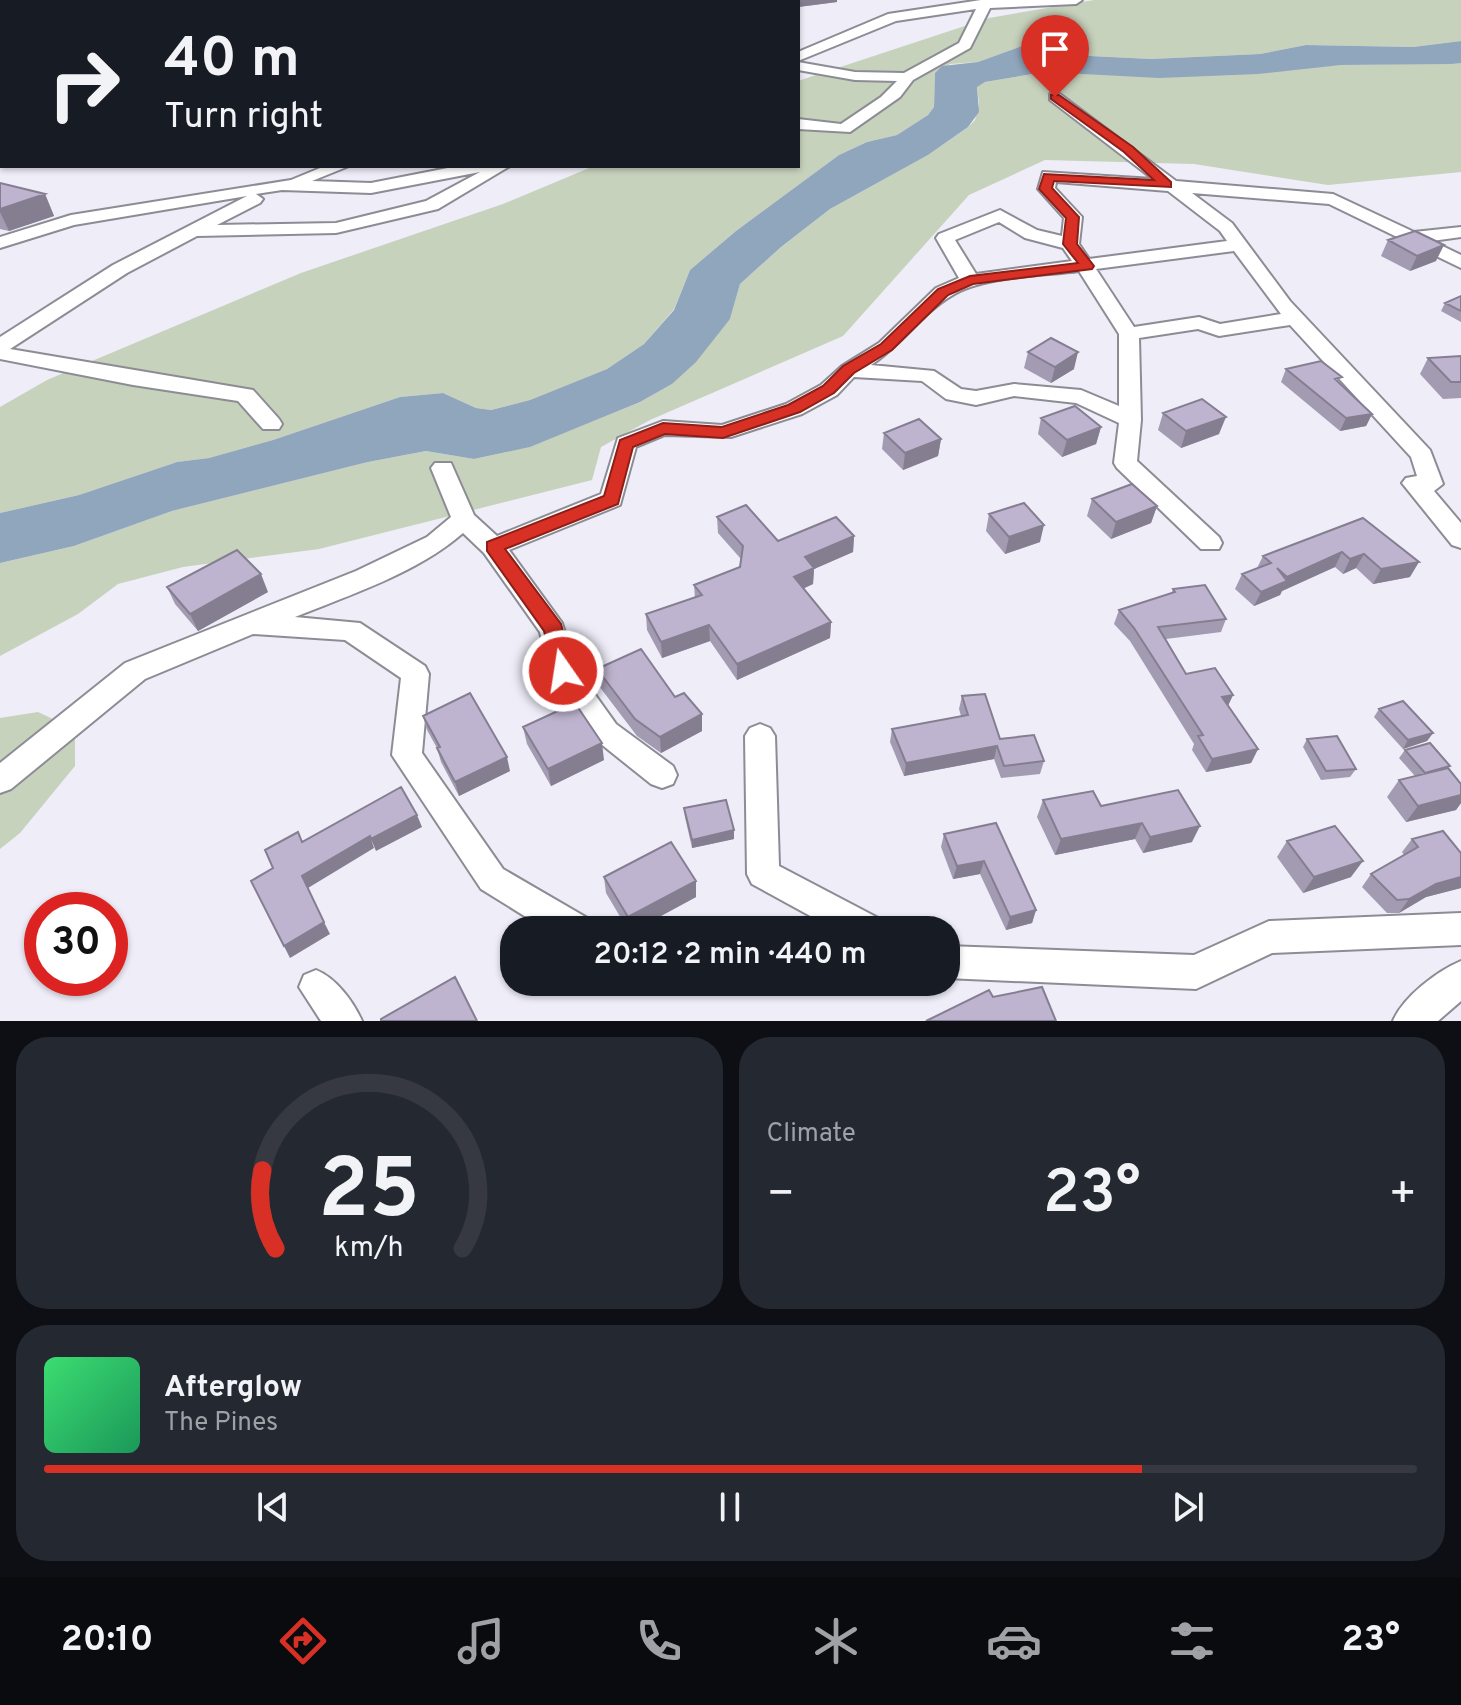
<!DOCTYPE html>
<html lang="en">
<head>
<meta charset="utf-8">
<style>
  body { margin:0; font-family:Overpass,sans-serif; background:#242831; color:#f1f3f6; height:100vh; display:flex; flex-direction:column; font-size:30px; white-space:nowrap }
  * { box-sizing:border-box; margin:0 }
  p { font-size:26px; color:#9ea1a6 }
  .icon { flex:none; width:44px; height:44px; fill:none; stroke:currentColor; stroke-width:2; stroke-linecap:round; stroke-linejoin:round }
  .map { position:relative; height:1021px; overflow:hidden }
  .sheet { display:flex; flex-direction:column; gap:16px; padding:16px; background:#0d0f14; flex:1 }
  .sheet>* { flex:none }
  .top-card { position:absolute; left:0px; top:0px; width:800px; height:168px; box-shadow:0 2px 6px #0004; background:#171b24; color:#f1f3f6; overflow:hidden }
  .speed { position:absolute; left:24px; top:892px; display:flex; gap:16px; font-size:40px; font-weight:700; text-align:center }
  .speed>* { display:grid; place-content:center; width:104px; height:104px; border-radius:50%; background:#171b24; box-shadow:0 2px 6px #0004; line-height:1 }
  .speed .limit { border:12px solid #d22; background:#fff; color:#111 }
  .pin { position:absolute; display:grid; place-items:center; width:68px; height:68px; color:#fff; margin:-82px -34px; border-radius:50% 50% 50% 0; rotate:-45deg; box-shadow:0 0 8px #0007 }
  .pin .icon { rotate:45deg }
  .me { position:absolute; width:88px; margin:-44px; rotate:347deg; stroke-linejoin:round; filter:drop-shadow(0 0 6px #0008) }
  .turn { display:flex; align-items:center; gap:28px; height:168px; padding:0 32px; font-size:36px }
  .turn .icon { width:104px; height:104px; stroke-width:2.5 }
  .turn b { display:block; font-size:56px; line-height:68px }
  .big { font-size:60px; font-weight:600; line-height:1.1 }
  .sheet .widget { flex:1; display:flex; flex-direction:column; justify-content:center; gap:12px; min-width:0; padding:0 28px; border-radius:32px; background:#242831 }
  .sheet .dial { align-items:center; gap:0 }
  .dial svg { height:208px; overflow:visible; fill:none; stroke:#363941; stroke-width:7; stroke-linecap:round; text-anchor:middle }
  .dial text { fill:#f1f3f6; stroke:none }
  .song { display:flex; align-items:center; gap:24px }
  .cover { width:96px; height:96px; border-radius:12px; background:linear-gradient(135deg,hsl(140 70% 55%),hsl(150 70% 35%)) }
  .played { height:8px; border-radius:4px; background:linear-gradient(90deg,#d93025 80%,#363941 80%) }
  .keys { display:flex; justify-content:space-around; direction:ltr }
  .heat { display:flex; justify-content:space-between; align-items:center; font-size:44px; direction:ltr }
  .sheet .tiles { flex:1; display:grid; gap:16px; grid-template-columns:1fr 1fr }
  .widget:last-child { grid-column:span 2 }
  .trip { position:absolute; left:500px; top:916px; width:460px; height:80px; border-radius:32px; background:#171b24; box-shadow:0 2px 6px #0004; font-weight:600; line-height:80px; text-align:center }
  .dock { display:flex; height:128px; justify-content:space-around; align-items:center; background:#090b0e; color:#9ea1a6 }
  .dock .icon { width:56px; height:56px }
  .dock .on { color:#d93025 }
  .dock b { font-size:36px; color:#f1f3f6 }
  .map>svg:first-child { display:block }
  .green { fill:#c7d2bc }
  .water { fill:#90a6bc }
  .lines { fill:none; stroke-linecap:round; stroke-linejoin:round }
  .minor-casing { stroke:#8c8c95; stroke-width:4 }
  .minor { fill:#fff; fill-rule:evenodd }
  .wall { fill:#a39bb2 }
  .shaded-wall { fill:#857e91 }
  .building { fill:#beb4cf; stroke:#857e91; stroke-width:2 }
  .route { fill:#d93025; stroke:#8d1f18; stroke-width:2 }
</style>
</head>
<body>
<div class="map">
<svg width="1461" height="1021" viewBox="0 0 1461 1021">
  <rect width="100%" height="100%" fill="#eeedf8"/>
  <!-- green -->
  <path class="green" d="M1094,0H1461V41L1413,47L1306,45L1260,54L1151,59L1090,56L1022,46L978,62L950,64L935,73L934,107L928,115L897,135L867,142L839,155L736,231L690,270L674,309L644,344L607,369L530,400L491,410L476,408L443,393L400,397L273,440L209,458L177,462L79,495L0,513V407L47,380L301,273L503,204L594,166H798V81L989,18Z
    M1461,63V172L1328,185L1194,164L1045,160L969,195L843,336L650,420L601,447L592,480L319,549L183,567L118,584L78,614L0,656V563L74,546L172,511L368,462L426,451L474,459L529,447L640,402L672,384L730,319L740,284L781,247L830,209L928,155L968,127L975,120L979,104L977,86L985,82L1044,72L1216,75L1341,65Z
    M38,712L57,721L75,740V766L20,833L0,849V718Z"/>
  <!-- water -->
  <path class="water" d="M1461,41V63L1451,64L1341,65L1258,74L1159,78L1044,72L985,82L977,87L979,112L968,127L928,155L830,209L781,247L740,284L730,319L696,362L672,384L640,402L530,447L474,459L426,451L368,462L172,511L74,546L0,563V513L79,495L177,462L209,458L273,440L400,397L443,393L476,408L491,410L530,400L607,369L644,344L674,310L690,270L736,231L839,155L867,142L897,135L928,115L934,107L935,73L942,66L978,62L1022,46L1090,56L1151,59L1260,54L1306,45L1413,47Z"/>
  <g class="lines">
    <!-- minor casing -->
    <g class="minor-casing">
      <path id="minor" d="M981,0H1082L1076,4L990,8L970,48L913,80L900,97L850,132L798,129V119L841,124L881,97L897,81L855,80L798,70V62L855,72L904,73L959,43L976,9L896,21L798,61V52L888,14Z
        M1050,94H1060L1176,181L1333,194L1414,232L1461,227V237L1432,241L1461,255V268L1329,204L1192,193L1232,223L1290,301L1430,450L1443,484L1434,491L1461,523V548L1452,545L1402,483L1406,478L1417,476L1411,457L1290,325L1219,336L1198,329L1139,338L1141,420L1137,461L1219,537L1222,543L1219,549H1201L1117,468L1114,463L1119,423L1076,403L1014,396L976,405L946,399L922,381L854,377L837,395L802,414L731,437L665,435L636,447L620,505L509,550L562,623L576,668L616,724L673,766L677,775L673,784L662,788L651,784L596,740L549,671L540,632L484,553L463,533C417,573 352,594 295,617L360,623L425,666L429,674L422,753L503,869L589,919L594,930H547L481,889L392,755L401,678L345,640L253,634L145,679L11,789L0,793V763L125,663L356,571L427,537L451,517L431,468L435,463H451L474,515L497,536L601,494L618,438L663,421L722,425L786,404L821,385L842,366L879,343L936,288L959,278L936,238L939,234L1000,210L1037,230L1062,236L1064,218L1038,189L1043,172L1153,179L1050,100ZM1056,182L1168,191L1220,231L1227,241L1089,259L1079,244L1082,217L1055,188ZM999,222L1025,238L1063,248L1072,261L976,274L955,240ZM1234,251L1281,314L1220,324L1199,317L1134,327L1096,269ZM1079,271L1119,334V406L1081,390L1014,384L976,391L961,389L934,371L871,365C901,346 921,314 951,296C981,276 1042,276 1079,271Z
        M2,100V110L0,111V101Z
        M325,166H349L312,181L371,183L458,166H510L438,209L336,233L197,236L127,273L10,349L253,390L279,419L282,424L279,429H263L238,401L133,385L0,359V337L113,265L247,196L74,225L0,248V237L71,215L291,180ZM480,172L426,201L336,223L217,225L260,203L263,199L256,194L282,190L371,193Z
        M760,724L770,728L775,736L779,866L880,919L885,930H836L752,884L747,874L745,736L750,728Z
        M1461,913V945L1272,953L1196,989L946,978V946L1194,955L1269,921Z
        M1461,961V1001L1438,1021H1393C1403,997 1437,971 1461,961Z
        M316,970C336,978 353,1001 362,1021H321L299,987L304,975Z"/>
    </g>
    <!-- minor -->
    <use href="#minor" class="minor"/>
  </g>
  <!-- wall -->
  <path class="wall" d="M654,0H837V2L798,7V2H660Z
    M0,183L45,194L54,216L9,231L0,229Z
    M1388,240L1436,261L1410,271L1381,256Z
    M1461,296V322L1441,311L1445,303Z
    M1028,352L1074,369L1051,383L1024,368Z
    M1461,356V398L1443,399L1420,374L1428,358Z
    M1286,369L1339,383L1372,414L1366,426L1340,431L1281,382Z
    M1163,413L1219,434L1181,448L1158,430Z
    M1041,418L1101,427L1096,444L1062,457L1038,434Z
    M884,433L941,439L938,456L903,470L882,449Z
    M1092,499L1157,506L1151,523L1111,539L1087,516Z
    M989,514L1040,542L1005,554L986,531Z
    M717,517L778,541L854,536L853,552L814,569L813,584L804,588L831,622L830,638L737,680L710,641L662,658L647,630L646,614L695,598L694,585L740,567L741,559L718,533Z
    M1363,518L1410,577L1373,584L1356,568L1343,574L1335,567L1282,591L1280,595L1254,606L1235,589L1242,574L1257,568L1263,556Z
    M167,587L268,592L198,631L175,604Z
    M1173,589L1226,619L1221,632L1166,639L1186,674L1233,695L1228,705L1258,749L1251,763L1206,772L1192,750L1194,744L1130,641L1114,624L1119,610L1172,593Z
    M597,669L675,697L702,731L661,753L637,736L599,686Z
    M962,696L1000,739L1044,761L1040,774L1001,778L994,759L904,776L890,742L892,729L961,716L959,709Z
    M1379,709L1433,733L1427,741L1403,749L1374,717Z
    M423,716L510,771L459,796L441,762L437,748L427,730Z
    M523,727L604,760L551,786L527,744Z
    M1307,739L1356,769L1350,777L1321,780L1303,747Z
    M1405,750L1448,769L1461,784V803L1456,810L1406,822L1387,797L1399,780L1415,776L1399,758Z
    M1043,800L1101,806L1192,842L1143,853L1135,839L1055,855L1037,817Z
    M684,808L734,830V839L692,848L685,817Z
    M996,823L1036,910L1032,923L1006,930L980,874L953,879L941,847L944,834Z
    M1412,839L1461,853V888L1426,897L1399,913H1387L1362,887L1371,874L1404,855L1402,852Z
    M1287,841L1351,877L1303,893L1277,857Z
    M604,877L696,881V897L635,930H628L606,893Z"/>
  <!-- shaded-wall -->
  <path class="shaded-wall" d="M734,0H748V2H728Z
    M803,0H837V2L798,7V2H788Z
    M2,67V83H0V70Z
    M45,194L54,216L9,231L0,212V209Z
    M1444,245L1436,261L1410,271L1417,256Z
    M1078,352L1074,369L1051,383L1055,367Z
    M1372,414L1366,426L1340,431L1346,418Z
    M1226,417L1219,434L1181,448L1186,431Z
    M1101,427L1096,444L1062,457L1067,440Z
    M941,439L938,456L903,470L905,453Z
    M1157,506L1151,523L1111,539L1116,522Z
    M1044,525L1040,542L1005,554L1009,537Z
    M854,536L853,552L814,569L813,584L794,593V577L805,557Z
    M1342,552L1335,567L1282,591L1280,595L1254,606L1261,592L1285,581L1287,577Z
    M1364,554L1356,568L1343,574L1350,559Z
    M1419,562L1410,577L1373,584L1381,569Z
    M261,574L268,592L198,631L190,614Z
    M831,622L830,638L737,680V664Z
    M709,625L710,641L662,658L661,642Z
    M1233,695L1227,708L1222,697Z
    M702,714V731L661,753L660,737Z
    M1433,733L1427,741L1403,749L1408,740Z
    M602,743L604,760L551,786L548,769Z
    M997,746L994,759L904,776L906,763Z
    M1258,749L1251,763L1206,772L1212,759Z
    M507,757L510,771L459,796L455,782Z
    M1461,795V803L1456,810L1406,822L1418,806Z
    M417,815L422,827L376,851L371,839Z
    M1142,823L1135,839L1055,855L1061,839Z
    M1200,826L1192,842L1143,853L1150,837Z
    M734,830V839L692,848V840Z
    M370,836L374,848L308,888L302,876Z
    M984,861L980,874L953,879L957,866Z
    M1363,861L1351,877L1303,893L1314,877Z
    M1461,877V888L1426,897L1399,913L1409,899L1436,884Z
    M696,881V897L635,930H629L628,917Z
    M1036,910L1032,923L1006,930L1010,917Z
    M324,922L330,934L290,958L284,946Z"/>
  <!-- building -->
  <path class="building" d="M381,0H566L550,2H377Z
    M673,0H734L728,2H679Z
    M755,0H803L788,2H758Z
    M0,41H2V67L0,70Z
    M0,183L45,194L0,209Z
    M1415,231L1444,245L1417,256L1388,240Z
    M1461,296V311L1445,303Z
    M1051,338L1078,352L1055,367L1028,352Z
    M1461,356V382H1451L1428,358Z
    M1321,361L1342,377L1335,379L1372,414L1346,418L1286,369Z
    M1202,399L1226,417L1186,431L1163,413Z
    M1075,406L1101,427L1067,440L1041,418Z
    M919,419L941,439L905,453L884,433Z
    M1132,484L1157,506L1116,522L1092,499Z
    M1024,503L1044,525L1009,537L989,514Z
    M746,505L778,541L836,517L854,536L805,557L814,568L794,577L831,622L737,664L709,625L661,642L646,614L702,595L694,585L740,567L743,546L717,517Z
    M1363,518L1419,562L1381,569L1364,554L1350,559L1342,552L1287,577L1277,568L1287,581L1261,592L1242,574L1271,563L1263,556Z
    M237,550L261,574L190,614L167,587Z
    M1205,585L1226,619L1158,627L1186,674L1215,668L1233,695L1222,697L1258,749L1212,759L1198,736L1203,735L1134,628L1119,610L1175,592L1173,589Z
    M641,649L675,697L684,693L702,714L660,737L635,719L597,669Z
    M470,693L507,757L455,782L437,748L440,747L423,716Z
    M985,694L1000,739L1034,735L1044,761L1004,766L997,746L906,763L892,729L968,715L962,696Z
    M1403,701L1433,733L1408,740L1379,709Z
    M575,703L602,743L548,769L523,727Z
    M1337,736L1356,769L1326,771L1307,739Z
    M1430,743L1450,766L1425,773L1405,750Z
    M1448,768L1461,784V795L1418,806L1399,780Z
    M401,787L417,815L371,839L370,836L302,876L324,922L284,946L251,881L273,868L265,850L298,832L302,842Z
    M1178,790L1200,826L1150,837L1142,823L1061,839L1043,800L1093,791L1101,806Z
    M726,800L734,830L692,840L684,808Z
    M996,823L1036,910L1010,917L984,861L957,866L944,834Z
    M1335,826L1363,861L1314,877L1287,841Z
    M1443,831L1461,853V877L1436,884L1409,899L1397,900L1371,874L1418,847L1412,839Z
    M671,842L696,881L628,917L604,877Z
    M455,977L477,1021H381V1019Z
    M1042,987L1056,1021H926L989,990L993,997Z"/>
  <!-- route -->
  <path class="route" d="M1051,95H1059L1133,147L1171,182V187L1054,181L1052,188L1079,217L1077,244L1094,266L1092,269L973,284L948,295L892,350L854,373L834,393L800,412L723,438L665,434L633,447L618,504L505,549L561,624L573,671L570,676H555L544,631L487,551V542L604,496L620,440L663,423L722,427L788,405L823,386L843,366L881,344L938,289L970,276L1078,263L1063,244L1066,218L1039,189L1044,174L1154,180L1124,152L1051,99Z"/>
</svg>
<div class="speed"><div class="limit">30</div></div>
<div class="pin" style="left:1055px;top:97px;background:#d93025"><svg class="icon" aria-label="arrive" viewBox="0 0 24 24"><path d="M6 21V4h12l-3 4 3 4H6"/></svg></div>
<svg class="me" style="left:563px;top:671px" viewBox="-20 -20 40 40"><circle r="17" fill="#d93025" stroke="#fff" stroke-width="3"/><path d="M0-11L8 9 0 5-8 9z" fill="#fff"/></svg>
<div class="trip">20:12 · 2 min · 440 m</div>
<div class="top-card">
<div class="turn"><svg class="icon" aria-label="right" viewBox="0 0 24 24"><path d="M7 20v-9h11M14 6l5 5-5 5"/></svg><div><b>40 m</b>Turn right</div></div>
</div>
</div>
<section class="sheet">
<div class="tiles">
<div class="widget dial"><svg viewBox="0 0 100 80">
<path d="M14 69A42 42 0 1 1 86 69"/>
<path d="M14 69A42 42 0 0 1 9 39" stroke="#d93025"/>
<text x="50" y="56" font-size="32" font-weight="700">25</text>
<text x="50" y="72" font-size="11">km/h</text>
</svg></div>
<div class="widget"><p>Climate</p>
<div class="heat"><a>−</a><b class="big">23°</b><a>+</a></div>
</div>
<div class="widget">
<div class="song"><i class="cover"></i><div><b>Afterglow</b><p>The Pines</p></div></div>
<div class="played"></div>
<div class="keys"><svg class="icon" aria-label="previous" viewBox="0 0 24 24"><path d="M18 5L8 12l10 7zM5 5v14"/></svg><svg class="icon" aria-label="pause" viewBox="0 0 24 24"><path d="M8 5v14M16 5v14"/></svg><svg class="icon" aria-label="next" viewBox="0 0 24 24"><path d="M6 5l10 7-10 7zM19 5v14"/></svg></div>
</div>
</div>
</section>
<nav class="dock">
<b>20:10</b>
<svg class="icon on" aria-label="directions" viewBox="0 0 24 24"><path d="M12 3l9 9-9 9-9-9zM9 14v-3h6M13 9l2 2-2 2"/></svg>
<svg class="icon" aria-label="music" viewBox="0 0 24 24"><path d="M9 18V5l10-2v13"/><circle cx="6" cy="18" r="3"/><circle cx="16" cy="16" r="3"/></svg>
<svg class="icon" aria-label="phone" viewBox="0 0 24 24"><path d="M5 4h4l2 5-3 2q2 4 5 5l2-3 5 2v4C11 20 4 13 5 4z"/></svg>
<svg class="icon" aria-label="climate" viewBox="0 0 24 24"><path d="M12 3v18M4 7l16 10M4 17L20 7"/></svg>
<svg class="icon" aria-label="car" viewBox="0 0 24 24"><path d="M5 17H2v-5l4-1 3-4h7l3 4 3 1v5h-3M9 17h6M6 11h13"/><circle cx="7" cy="17" r="2"/><circle cx="17" cy="17" r="2"/></svg>
<svg class="icon" aria-label="filters" viewBox="0 0 24 24"><path d="M4 7h16M4 17h16"/><circle cx="9" cy="7" r="2"/><circle cx="15" cy="17" r="2"/></svg>
<b>23°</b>
</nav>
</body>
</html>
